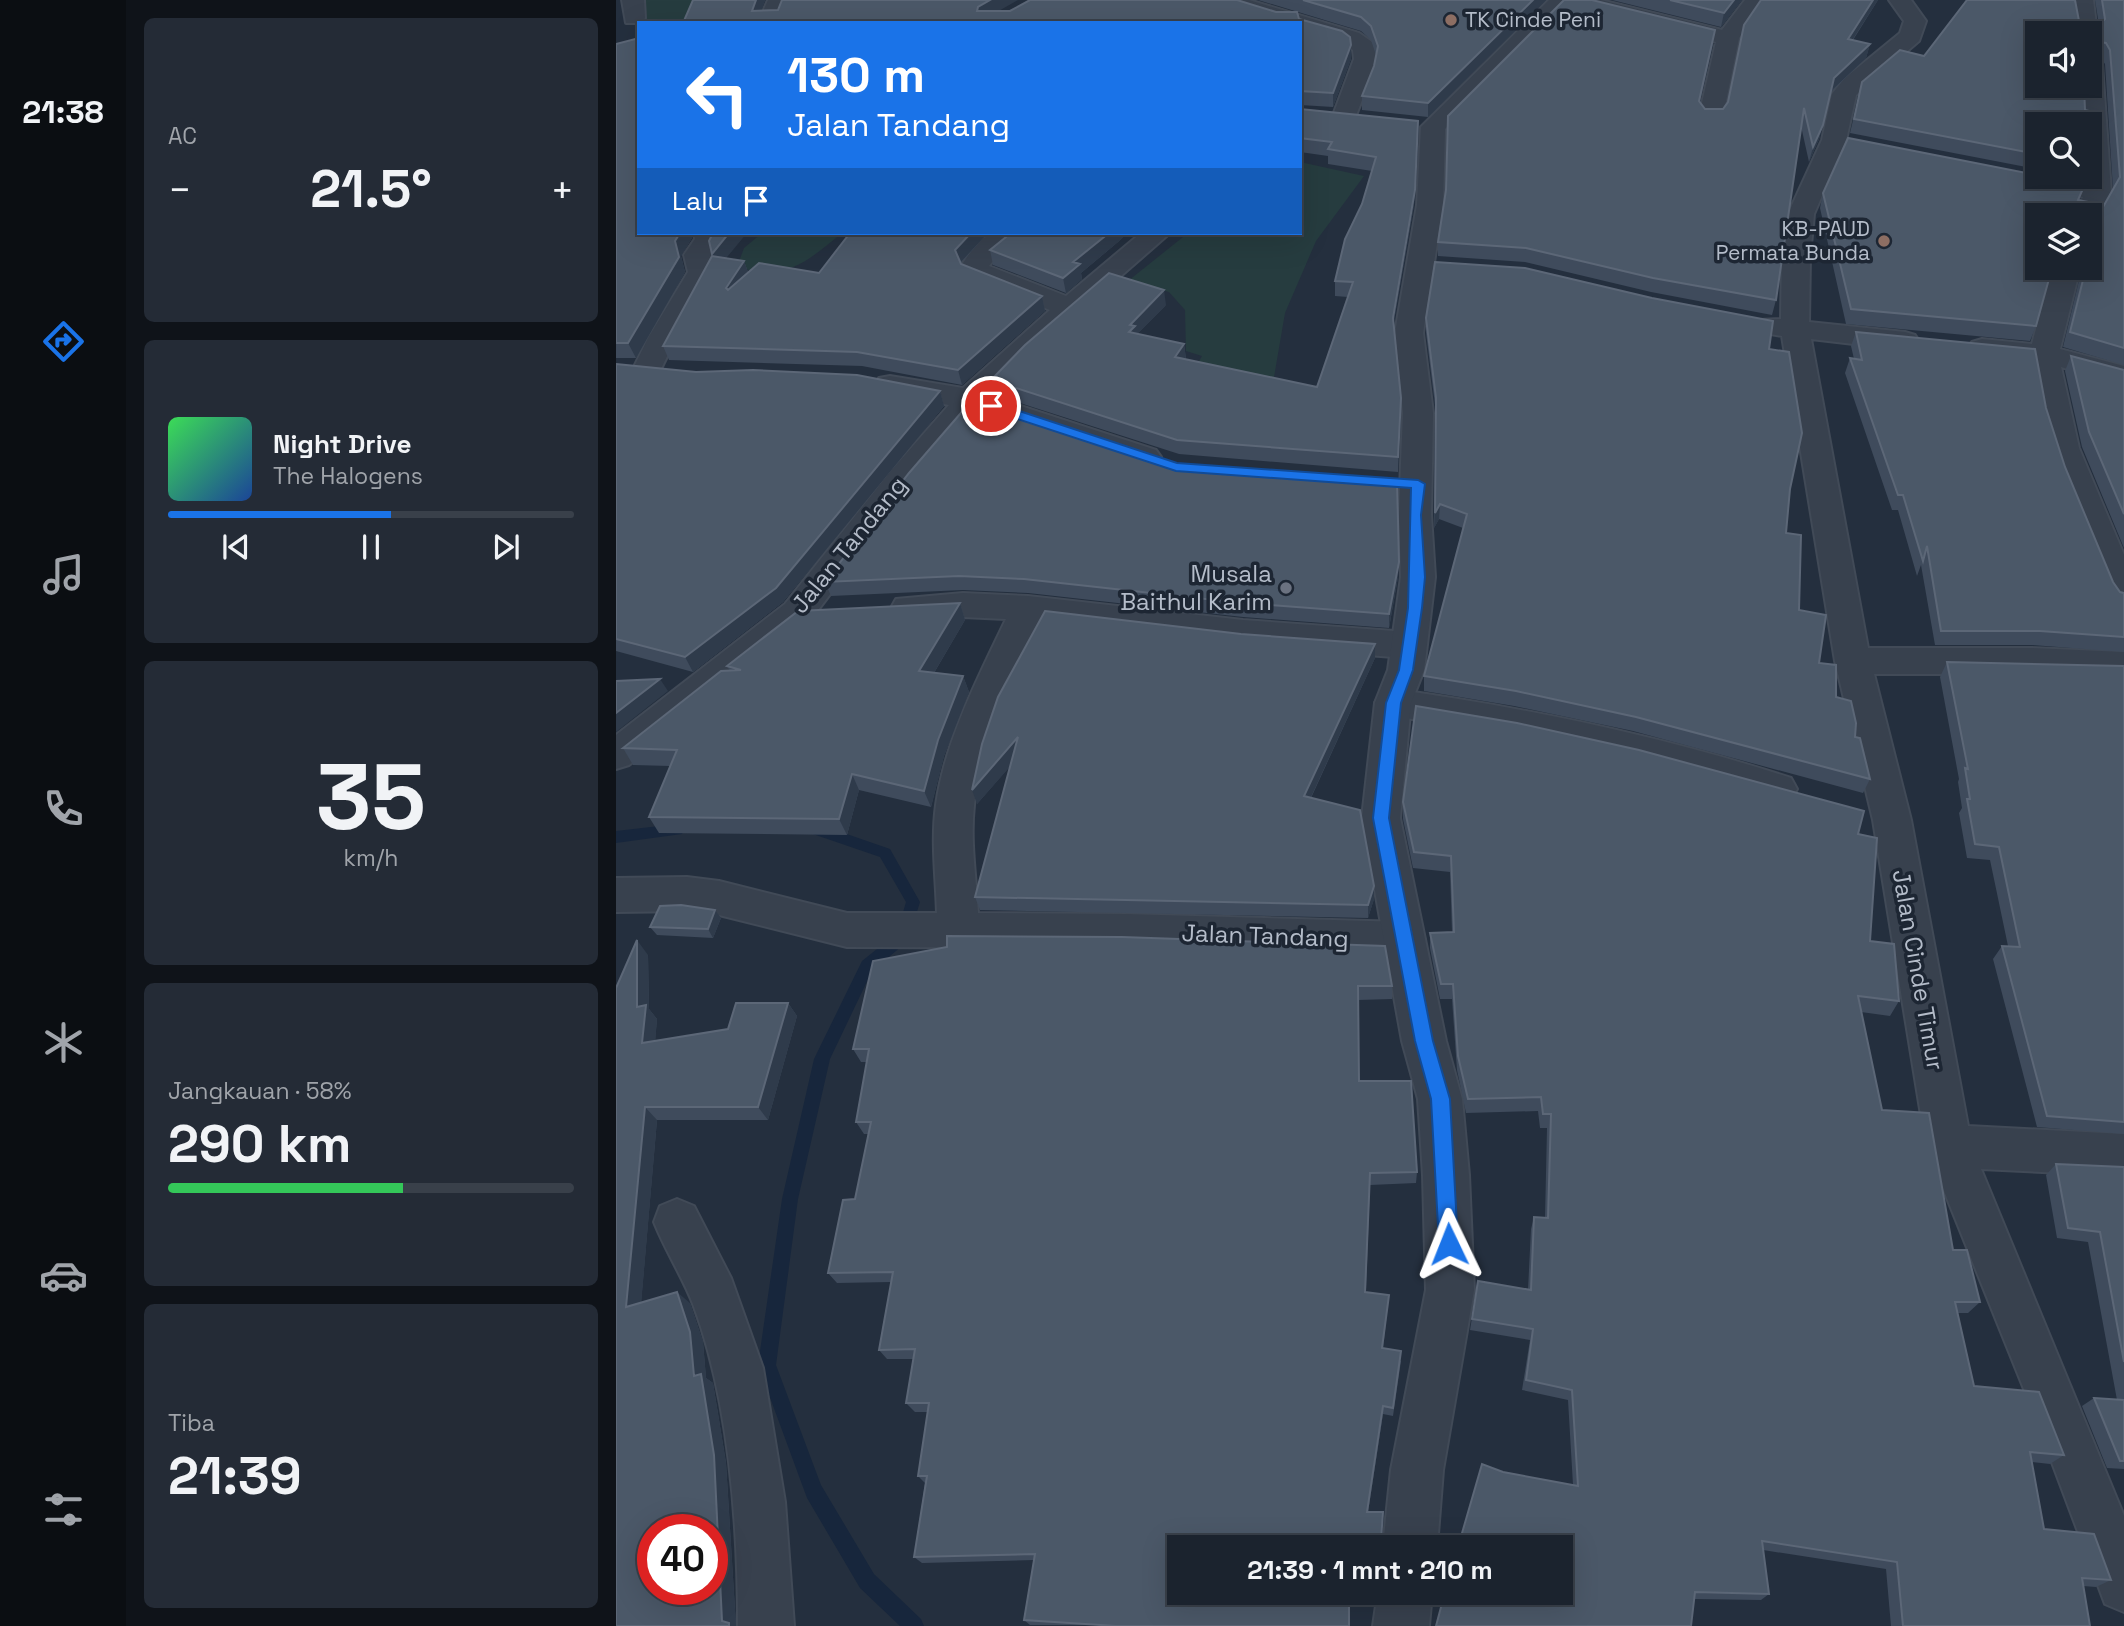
<!DOCTYPE html>
<html lang="id">
<head>
<meta charset="utf-8">
<style>
  body { margin:0; font-family:"Space Grotesk",sans-serif; background:#242b36; color:#f1f3f6; height:100vh; display:flex; flex-direction:column; font-size:26px; white-space:nowrap }
  * { box-sizing:border-box; margin:0 }
  p { font-size:23px; color:#a0a4aa }
  .icon { flex:none; width:38px; height:38px; fill:none; stroke:currentColor; stroke-width:2; stroke-linecap:round; stroke-linejoin:round }
  .map { position:relative; flex:1; overflow:hidden }
  .details { display:flex; flex-direction:column; gap:18px; padding:18px; background:#0f1319; width:490px }
  .details>* { flex:none }
  .guide { position:absolute; left:21px; top:21px; width:665px; height:214px; border-radius:0px; box-shadow:0 7px 28px #0002,0 0 0 2px #39404a; background:#1a73e8; color:#fff; overflow:hidden }
  .buttons { position:absolute; left:1409px; top:21px; display:grid; gap:14px }
  .buttons a { display:grid; place-items:center; width:77px; height:77px; border-radius:0px; background:#1b232e; box-shadow:0 7px 28px #0002,0 0 0 2px #39404a; font-size:35px }
  .speed { position:absolute; left:21px; top:1514px; display:flex; gap:14px; font-size:35px; font-weight:700; text-align:center }
  .speed>* { display:grid; place-content:center; width:91px; height:91px; border-radius:50%; background:#1b232e; box-shadow:0 7px 28px #0002,0 0 0 2px #39404a; line-height:1 }
  .speed .limit { border:10px solid #d22; background:#fff; color:#111 }
  .pin { position:absolute; display:grid; place-items:center; width:60px; height:60px; color:#fff; margin:-30px; border:4px solid #fff; border-radius:50%; box-shadow:0 2px 7px #0007 }
  .me { position:absolute; width:77px; margin:-38px; rotate:358deg; stroke-linejoin:round; filter:drop-shadow(0 0 5px #0008) }
  .turn { display:flex; align-items:center; gap:24px; height:147px; padding:0 35px; font-size:32px }
  .turn .icon { width:91px; height:91px; stroke-width:2.5 }
  .turn b { display:block; font-size:49px; line-height:60px }
  .then { display:flex; align-items:center; height:66px; padding:0 35px; background:#0003; gap:14px; font-size:26px }
  .big { font-size:52px; font-weight:700; line-height:1.1 }
  .details .widget { flex:1; display:flex; flex-direction:column; justify-content:center; gap:10px; min-width:0; padding:0 24px; border-radius:10px; background:#242b36 }
  .details .dial { align-items:center; gap:0 }
  .dial b { font-size:91px; line-height:1 }
  .song { display:flex; align-items:center; gap:21px }
  .cover { width:84px; height:84px; border-radius:10px; background:linear-gradient(135deg,hsl(130 70% 55%),hsl(220 70% 35%)) }
  .played { height:7px; border-radius:4px; background:linear-gradient(90deg,#1a73e8 55%,#39404a 55%) }
  .keys { display:flex; justify-content:space-around; direction:ltr }
  .heat { display:flex; justify-content:space-between; align-items:center; font-size:38px; direction:ltr }
  .charge { height:10px; border-radius:5px; background:linear-gradient(90deg,#34c759 58%,#39404a 0) }
  .trip { position:absolute; left:551px; top:1535px; width:406px; height:70px; border-radius:0px; background:#1b232e; box-shadow:0 7px 28px #0002,0 0 0 2px #39404a; font-weight:700; line-height:70px; text-align:center }
  main { display:flex; flex:1; min-height:0 }
  .menu { display:flex; flex-direction:column; width:126px; justify-content:space-around; align-items:center; background:#0b0e12; color:#a0a4aa }
  .menu .icon { width:49px; height:49px }
  .menu .on { color:#1a73e8 }
  .menu b { font-size:32px; color:#f1f3f6 }
  .map>svg:first-child { display:block }
  .green { fill:#263c3f }
  .lines { fill:none; stroke-linecap:round; stroke-linejoin:round }
  .stream { fill:#17263c; fill-rule:evenodd }
  .minor-casing { stroke:#414a57; stroke-width:4 }
  .tertiary-casing { stroke:#414a57; stroke-width:4 }
  .minor { fill:#38414e; fill-rule:evenodd }
  .tertiary { fill:#38414e; fill-rule:evenodd }
  .wall { fill:#3f4b5c }
  .shaded-wall { fill:#2f3b4b }
  .building { fill:#4b5868; stroke:#5c6777; stroke-width:2; fill-rule:evenodd }
  .route { fill:#1a73e8; stroke:#114b97; stroke-width:2 }
  .education-dot { fill:#8d6e63; stroke:#1d2633; stroke-width:2.5 }
  .worship-dot { fill:#6b7280; stroke:#1d2633; stroke-width:2.5 }
  .labels { text-anchor:middle; stroke-width:7; stroke-linejoin:round; paint-order:stroke }
  .far-poi-label { font-size:21px; fill:#b4bcc9; stroke:#1d2633; text-anchor:start }
  .street-label { font-size:24px; fill:#b4bcc9; stroke:#1d2633 }
  .poi-label { font-size:24px; fill:#b4bcc9; stroke:#1d2633; text-anchor:end }
</style>
</head>
<body>
<main>
<nav class="menu">
<b>21:38</b>
<svg class="icon on" aria-label="directions" viewBox="0 0 24 24"><path d="M12 3l9 9-9 9-9-9zM9 14v-3h6M13 9l2 2-2 2"/></svg>
<svg class="icon" aria-label="music" viewBox="0 0 24 24"><path d="M9 18V5l10-2v13"/><circle cx="6" cy="18" r="3"/><circle cx="16" cy="16" r="3"/></svg>
<svg class="icon" aria-label="phone" viewBox="0 0 24 24"><path d="M5 4h4l2 5-3 2q2 4 5 5l2-3 5 2v4C11 20 4 13 5 4z"/></svg>
<svg class="icon" aria-label="climate" viewBox="0 0 24 24"><path d="M12 3v18M4 7l16 10M4 17L20 7"/></svg>
<svg class="icon" aria-label="car" viewBox="0 0 24 24"><path d="M5 17H2v-5l4-1 3-4h7l3 4 3 1v5h-3M9 17h6M6 11h13"/><circle cx="7" cy="17" r="2"/><circle cx="17" cy="17" r="2"/></svg>
<svg class="icon" aria-label="filters" viewBox="0 0 24 24"><path d="M4 7h16M4 17h16"/><circle cx="9" cy="7" r="2"/><circle cx="15" cy="17" r="2"/></svg>
</nav>
<section class="details">
<div class="widget"><p>AC</p>
<div class="heat"><a>−</a><b class="big">21.5°</b><a>+</a></div>
</div>
<div class="widget">
<div class="song"><i class="cover"></i><div><b>Night Drive</b><p>The Halogens</p></div></div>
<div class="played"></div>
<div class="keys"><svg class="icon" aria-label="previous" viewBox="0 0 24 24"><path d="M18 5L8 12l10 7zM5 5v14"/></svg><svg class="icon" aria-label="pause" viewBox="0 0 24 24"><path d="M8 5v14M16 5v14"/></svg><svg class="icon" aria-label="next" viewBox="0 0 24 24"><path d="M6 5l10 7-10 7zM19 5v14"/></svg></div>
</div>
<div class="widget dial"><b>35</b><p>km/h</p></div>
<div class="widget"><p>Jangkauan · 58%</p><b class="big">290 km</b><div class="charge"></div></div>
<div class="widget"><p>Tiba</p><b class="big">21:39</b></div>
</section>
<div class="map">
<svg width="1508" height="1626" viewBox="0 0 1508 1626">
  <rect width="100%" height="100%" fill="#242f3e"/>
  <!-- green -->
  <path class="green" d="M25,0H77L73,23H24Z
    M684,162L748,176L700,241L669,313L657,383L575,375L586,356L570,351L569,310L553,292L512,281L572,233H684Z
    M146,233H226C189,263 171,281 121,267L128,248Z"/>
  <g class="lines">
    <!-- stream -->
    <path class="stream" d="M199,823L274,849L304,902L292,941L256,971L214,1059L182,1199L160,1365L205,1485L258,1574L305,1619L308,1626H284L244,1588L191,1498L142,1365L166,1199L198,1059L246,961L281,933L290,902L264,857L194,833L192,829L194,825Z
      M61,824L66,826L68,830L66,834L0,843V831Z"/>
    <!-- minor casing -->
    <g class="minor-casing">
      <path id="minor" d="M6,0H28L29,18L26,23H10Z
        M152,0H174L164,23H142Z
        M599,0H633L743,33L756,42L762,59L737,123H719L716,118L738,59L737,50L727,43L684,30V23H661L602,5Z
        M947,0H985L1106,30L1129,0H1151L1123,38L1107,116L1104,121H1086L1083,116L1100,42L950,5Z
        M1273,0H1295L1310,21L1303,41L1240,95L1230,140L1198,214L1194,256L1193,322L1289,332L1299,335L1303,341L1299,347L1289,350L1195,339L1252,648H1416L1508,652V678L1416,674H1258L1295,820L1352,1126L1508,1134V1176L1365,1169L1508,1516V1612L1489,1604L1416,1409L1310,1146L1257,820L1219,661L1166,336L1144,332L1140,326L1144,320L1165,319L1166,256L1172,214L1206,140L1216,94L1229,78L1284,33L1288,21Z
        M1455,0H1477L1481,33L1478,38L1474,39V33H1459Z
        M1474,57L1482,59L1486,64L1495,192L1480,219L1474,220V215L1458,213L1467,197L1406,184L1402,179L1406,174L1421,172V177L1469,182L1468,177H1474V124H1466L1464,86H1474Z
        M78,233H104L105,239L96,255L100,272L60,338L41,377L31,380L21,377L16,371L32,338L72,272L68,255L79,239Z
        M378,233H410C401,247 384,250 373,266L450,296L525,233H554L411,358L374,396L540,450L545,457L540,464L529,467L518,464L360,411L296,486L193,622L13,765L0,769V735L169,604L274,472L333,405L263,392L259,385L263,378L274,376L347,388L434,310L351,277L345,266L362,241Z
        M1436,268H1464L1444,349L1508,366V384L1445,367L1463,448L1508,555V607L1496,604L1491,595C1460,519 1422,444 1415,361L1356,354L1351,348L1356,342L1366,339L1416,344Z
        M347,593L412,596L627,620L792,632L804,636L810,645L804,654L792,658L627,646L423,622C397,679 366,741 358,805C354,841 360,877 362,913L510,914L788,922L803,928L809,940L803,952L788,958L510,948L231,947L103,915L71,911L0,912V878L71,877L103,881L231,913H321C320,877 315,841 320,805C329,740 362,678 390,619L347,617L292,620L280,617L275,608L280,599Z
        M777,689C912,708 1046,736 1175,778L1181,789L1175,800L1162,804L972,752L764,713L759,703L764,693Z
        M61,1199L78,1206L115,1278L147,1368L169,1502L178,1626H122C122,1524 113,1400 77,1304C66,1276 49,1250 38,1222L44,1206Z"/>
    </g>
    <!-- tertiary casing -->
    <g class="tertiary-casing">
      <path id="tertiary" d="M933,0H957L829,129L827,205L807,333L817,413L815,515L819,577L808,670L795,703L784,818L830,1041L846,1099L853,1175L858,1290L827,1470L821,1547H767L775,1470L810,1290L807,1175L802,1099L786,1041L746,818L759,703L772,670L785,577L783,515L787,413L779,333L801,205L805,127Z
        M762,1592H816L813,1626H757Z"/>
    </g>
    <!-- minor -->
    <use href="#minor" class="minor"/>
    <!-- tertiary -->
    <use href="#tertiary" class="tertiary"/>
  </g>
  <!-- wall -->
  <path class="wall" d="M77,0H149L145,11H382L683,19L735,59L717,107L684,105V23H67Z
    M642,0H930L812,117L746,110V96L758,66L760,55L755,40L745,31Z
    M996,0H1126L1105,27Z
    M1145,0H1262L1237,40L1254,44L1250,58L1215,92L1203,139L1193,162L1185,126L1160,300L1156,315L1035,292L909,262L822,256V242L1097,44L1084,102L1089,109H1107L1112,102Z
    M1349,0H1459L1463,21L1477,22L1480,28L1483,25L1479,0H1508V365L1447,347L1466,268H1474V215H1421V268H1436L1420,326L1414,341L1230,324L1204,208L1207,193L1232,138L1421,175V177H1431L1469,184L1463,200L1478,203L1479,207H1487L1497,189L1489,64L1484,57L1477,56V69L1474,78V33H1421V86H1468L1469,110L1477,112V160L1474,169V124H1421V169L1234,133L1246,82L1284,50L1308,56L1351,0Z
    M0,44L23,233H76V238L65,256L69,272L20,358H0Z
    M684,109L802,121L798,205L777,326L785,398L782,472L563,454L379,395L375,380L550,305L521,334L568,344L570,359L701,387L732,297L719,296V281L746,204L756,171L712,164V156L684,152Z
    M1444,177H1467L1466,179Z
    M234,233H380L370,235L345,263V264L426,296L429,311L346,385L246,366L53,360L47,346L97,256L128,261L132,272L203,273Z
    M395,233H511L502,242L465,273L466,279L450,293L377,265L374,250Z
    M810,318L1153,349L1174,489L1170,533L1183,610L1203,663L1239,737L1254,779L1247,793L1017,731L898,706L808,691V676L847,528L823,519L818,528L820,413L810,333Z
    M1240,332L1430,408L1449,467L1497,582L1504,592L1508,593V652L1416,645H1319L1305,565L1301,576L1282,510H1276L1229,373L1234,358L1238,359L1235,346Z
    M1455,356L1508,370V548L1466,447L1449,371Z
    M0,364L80,372L324,391L328,406L167,602L77,672L0,651Z
    M293,473L782,577L773,628L627,617L412,593L347,590L215,596L209,582Z
    M344,603L349,620L318,673L347,676L353,692L328,756L315,807L243,790L231,835L43,833L33,817L54,766L17,765L7,748L114,671L111,666Z
    M759,658L695,798L758,886V899L752,918L364,910L359,897L395,765L361,804L366,744Z
    M1331,662L1508,666V1134L1421,1127L1377,959L1386,946H1392L1374,860L1351,858L1343,813L1346,808L1342,782L1343,779L1324,677Z
    M787,802L1242,834L1254,941L1283,1001L1274,1016L1245,1012L1266,1110L1364,1302L1352,1313H1342L1358,1386L1448,1455L1434,1464L1416,1462L1428,1529L1495,1580L1480,1587L1467,1586L1474,1626H1275L1270,1569L1147,1550L1153,1594L1145,1600L1078,1599L887,1472L957,1485L952,1400L906,1390L914,1340L854,1330L862,1281L912,1290L915,1229L918,1217L929,1218L931,1128H924L922,1111L850,1113L841,1070L836,999H824L814,948V933L836,932L834,872L797,868L787,819Z
    M105,918L97,938L41,935L34,927Z
    M32,955L33,1009L41,1019L39,1041L112,1029L172,1003L181,1016L152,1120H41L25,1303H74L87,1342L90,1378L97,1383L110,1463L120,1626H0Z
    M257,961L776,986V999L742,1000L743,1081L801,1172L800,1183L754,1185L750,1292L773,1295L767,1348L785,1361L777,1416L767,1414L752,1512L564,1547L733,1626L414,1625L408,1620L418,1560L306,1563L298,1557L309,1483L302,1476L312,1412H299L290,1403L297,1359H271L263,1350L275,1282L221,1283L212,1273L239,1199L252,1134H248L240,1122L251,1062H245L237,1049Z
    M1440,1164L1508,1167V1469L1491,1468L1466,1406L1478,1398L1501,1400L1472,1242L1441,1238L1430,1175Z"/>
  <!-- shaded-wall -->
  <path class="shaded-wall" d="M140,0H149L141,23L136,11Z
    M374,0H402L365,21L361,11L362,7Z
    M917,0H930L812,117V103Z
    M1118,0H1126L1105,27L1108,13Z
    M1257,0H1262L1228,53L1232,39Z
    M1254,44L1250,58L1214,92L1218,78Z
    M735,45V59L717,107V93Z
    M802,121L798,205L776,333L777,318Z
    M1207,125L1203,139L1193,162L1197,147Z
    M64,233H76V238L65,256L69,272L20,358L12,343L59,241Z
    M113,233H131L102,268L96,254Z
    M355,233H380L370,235L343,264L339,250Z
    M493,233H511L502,242L465,273L466,279L450,293L447,278L457,262Z
    M128,261L133,275L116,303L110,288Z
    M548,290L550,305L520,335L513,332L514,325Z
    M426,296L429,311L346,385L342,370Z
    M568,344L570,359L561,372L559,357Z
    M324,391L328,406L167,602L77,672L69,657Z
    M824,504L823,519L818,528L819,513Z
    M783,562L782,577L773,628V614Z
    M344,603L349,620L309,688L303,671Z
    M759,644V658L689,810L688,796Z
    M347,676L353,692L328,756L315,807L308,791L322,740Z
    M44,679L52,691L0,732V713Z
    M402,737L407,752L361,804L356,790Z
    M236,774L243,790L231,835L223,819Z
    M758,886V899L752,918V905Z
    M99,910L105,918L97,938L92,929Z
    M21,940L32,955L33,1009L41,1019L38,1057L26,1043L21,1007Z
    M172,1003L181,1016L152,1120L142,1107Z
    M29,1107L41,1120L24,1317L10,1307Z
    M61,1292L74,1303L87,1342L90,1378L97,1383L110,1463L120,1626H113L106,1621L78,1376Z
    M773,1295L772,1305L766,1358V1348Z
    M767,1406V1414L751,1519V1512Z"/>
  <!-- building -->
  <path class="building" d="M77,0H140L136,11L162,10L166,0H374L362,7L361,11H394L414,0H621L660,12H681L683,19L726,31L734,37L735,45L717,93L684,91V23H67Z
    M687,0H917L812,103L746,96L758,66L762,46L755,26L745,17Z
    M948,0H976L1099,30L1083,101L1089,109H1107L1112,102L1128,25L1145,0H1257L1232,39L1254,44L1218,78L1207,125L1197,147L1188,108L1160,300L1037,278L910,248L822,242L830,190L832,116Z
    M1054,0H1118L1108,13Z
    M1351,0H1459L1463,21L1477,22L1480,28L1489,19L1486,0H1508V348L1454,332L1470,268H1474V215H1421V268H1436L1420,326L1235,309L1207,193L1232,138L1421,175V177H1431L1469,184L1462,200L1478,203L1479,207H1487L1504,177L1494,50L1490,43L1478,41L1477,69L1474,70V33H1421V86H1468L1469,110L1477,112V160L1474,161V124H1421V154L1238,119L1246,82L1284,50L1308,56Z
    M23,38V233H64L59,241L63,257L12,343H0V44Z
    M684,109L802,121L799,190L777,318L785,398L782,457L561,440L375,380L409,345L493,273L548,290L514,325L519,326L513,332L568,344L559,357L701,387L737,282L719,281L729,239L746,204L760,157L712,149L716,142L684,138Z
    M97,233H113L96,254L93,241Z
    M234,233H355L339,250L345,264L426,296L342,370L241,352L47,346L96,256L128,261L110,288L112,290L143,263L203,273Z
    M395,233H493L457,262L464,264L447,278L374,250Z
    M819,262L909,268L1036,298L1157,321L1153,349L1173,352L1186,433L1174,489L1170,533L1185,535L1183,610L1210,615L1203,663L1220,665V697L1235,701L1240,723L1239,737L1244,738L1254,779L1020,717L900,691L808,676L851,514L824,504L819,513L820,398L810,318Z
    M1240,332L1419,349L1430,408L1449,467L1497,582L1504,592L1508,593V637L1424,631H1325L1311,546L1307,561L1287,495H1282L1234,358L1246,360Z
    M1455,356L1508,370V514L1473,432Z
    M0,364L80,372L137,370L241,375L324,391L160,588L69,657L0,639Z
    M357,399L558,465L781,481L783,562L773,614L626,603L408,579L343,576L209,582L293,473Z
    M344,603L303,671L347,676L322,740L308,791L236,774L223,819L33,817L61,750L7,748L105,671L125,670L111,666L182,611Z
    M429,611L625,634L759,644L688,796L744,810L758,886L752,905L359,897L402,737L356,790L366,744L382,697Z
    M1331,662L1508,666V1122L1431,1116L1386,946L1404,947L1383,847L1359,844L1351,799H1354L1349,768L1352,769Z
    M44,679L0,713V681Z
    M800,706L901,723L1023,750L1248,811L1242,834L1261,838L1254,941L1278,944L1283,1001L1242,996L1266,1110L1313,1113L1337,1250H1351L1364,1302H1339L1358,1386L1423,1392L1448,1455L1414,1452L1428,1529L1478,1534L1495,1580L1466,1578L1474,1626H1287L1281,1562L1146,1541L1153,1594L1079,1592L1075,1626H820L829,1592H945V1547H842L866,1464L887,1472L962,1486L956,1390L910,1380L917,1329L856,1319L862,1281L915,1290L918,1217L932,1218L935,1114H927L925,1097L852,1099L842,1056L837,984H825L814,933L838,932L835,856L798,852L787,802Z
    M65,905L99,910L92,929L34,927L44,906Z
    M331,936L506,937L769,946L776,986H742L743,1081H795L801,1172L754,1173L749,1292L773,1295L766,1348L785,1351L777,1408L767,1406L751,1512H767L765,1540L780,1543V1547H564V1592H733V1626H500L408,1620L419,1554L298,1557L311,1476H302L313,1403H290L299,1349L263,1350L277,1272L212,1273L227,1200L239,1199L255,1122H240L253,1049H237L257,961L331,947Z
    M21,940V1007L30,1005L26,1043L112,1029L120,1003H172L142,1107H29L10,1307L61,1292L74,1332L78,1376L85,1374L98,1455L106,1621L113,1623V1626H0V988ZM37,1530H96V1589H37Z
    M1440,1164L1508,1167V1362L1484,1232L1452,1228Z
    M1478,1398L1508,1400V1461H1504Z"/>
  <!-- route -->
  <path class="route" d="M371,403H379L561,463L802,480L809,484L805,515L809,577L806,608L797,670L785,703L773,818L817,1041L834,1099L842,1244L840,1251L833,1253L826,1251L823,1244L815,1099L799,1041L757,818L770,703L783,670L792,608L795,488L560,471L371,409Z"/>
  <!-- markers -->
  <g class="education-dot">
    <circle cx="835" cy="20" r="7"/>
    <circle cx="1268" cy="241" r="7"/>
  </g>
  <circle class="worship-dot" cx="670" cy="588" r="7"/>
  <g class="labels">
    <!-- far-poi labels -->
    <g class="far-poi-label">
      <text x="849" y="27">TK Cinde Peni</text>
      <text x="1254" y="236" text-anchor="end">KB-PAUD<tspan x="1254" dy="24">Permata Bunda</tspan></text>
    </g>
    <!-- street labels -->
    <g class="street-label">
      <text transform="translate(233 545) rotate(-51)" y="8">Jalan Tandang</text>
      <text transform="translate(649 936) rotate(2)" y="8">Jalan Tandang</text>
      <text transform="translate(1302 970) rotate(80)" y="8">Jalan Cinde Timur</text>
    </g>
    <!-- poi labels -->
    <g class="poi-label">
      <text x="656" y="582">Musala<tspan x="656" dy="28">Baithul Karim</tspan></text>
    </g>
  </g>
</svg>
<div class="buttons">
<a><svg class="icon" aria-label="sound" viewBox="0 0 24 24"><path d="M4 9h4l5-4v14l-5-4H4zM17 9q2 3 0 6"/></svg></a>
<a><svg class="icon" aria-label="search" viewBox="0 0 24 24"><circle cx="10" cy="10" r="6"/><path d="M15 15l6 6"/></svg></a>
<a><svg class="icon" aria-label="layers" viewBox="0 0 24 24"><path d="M12 4l9 5-9 5-9-5zM3 14l9 5 9-5"/></svg></a>
</div>
<div class="speed"><div class="limit">40</div></div>
<div class="pin" style="left:375px;top:406px;background:#d93025"><svg class="icon" aria-label="arrive" viewBox="0 0 24 24"><path d="M6 21V4h12l-3 4 3 4H6"/></svg></div>
<svg class="me" style="left:833px;top:1244px" viewBox="-20 -20 40 40"><path d="M0-17L14 15 0 8-14 15z" fill="#1a73e8" stroke="#fff" stroke-width="4"/></svg>
<div class="trip">21:39 · 1 mnt · 210 m</div>
<div class="guide">
<div class="turn"><svg class="icon" aria-label="left" viewBox="0 0 24 24"><path d="M17 20v-9H6M10 6l-5 5 5 5"/></svg><div><b>130 m</b>Jalan Tandang</div></div>
<div class="then">Lalu<svg class="icon" aria-label="arrive" viewBox="0 0 24 24"><path d="M6 21V4h12l-3 4 3 4H6"/></svg></div>
</div>
</div>
</main>
</body>
</html>
